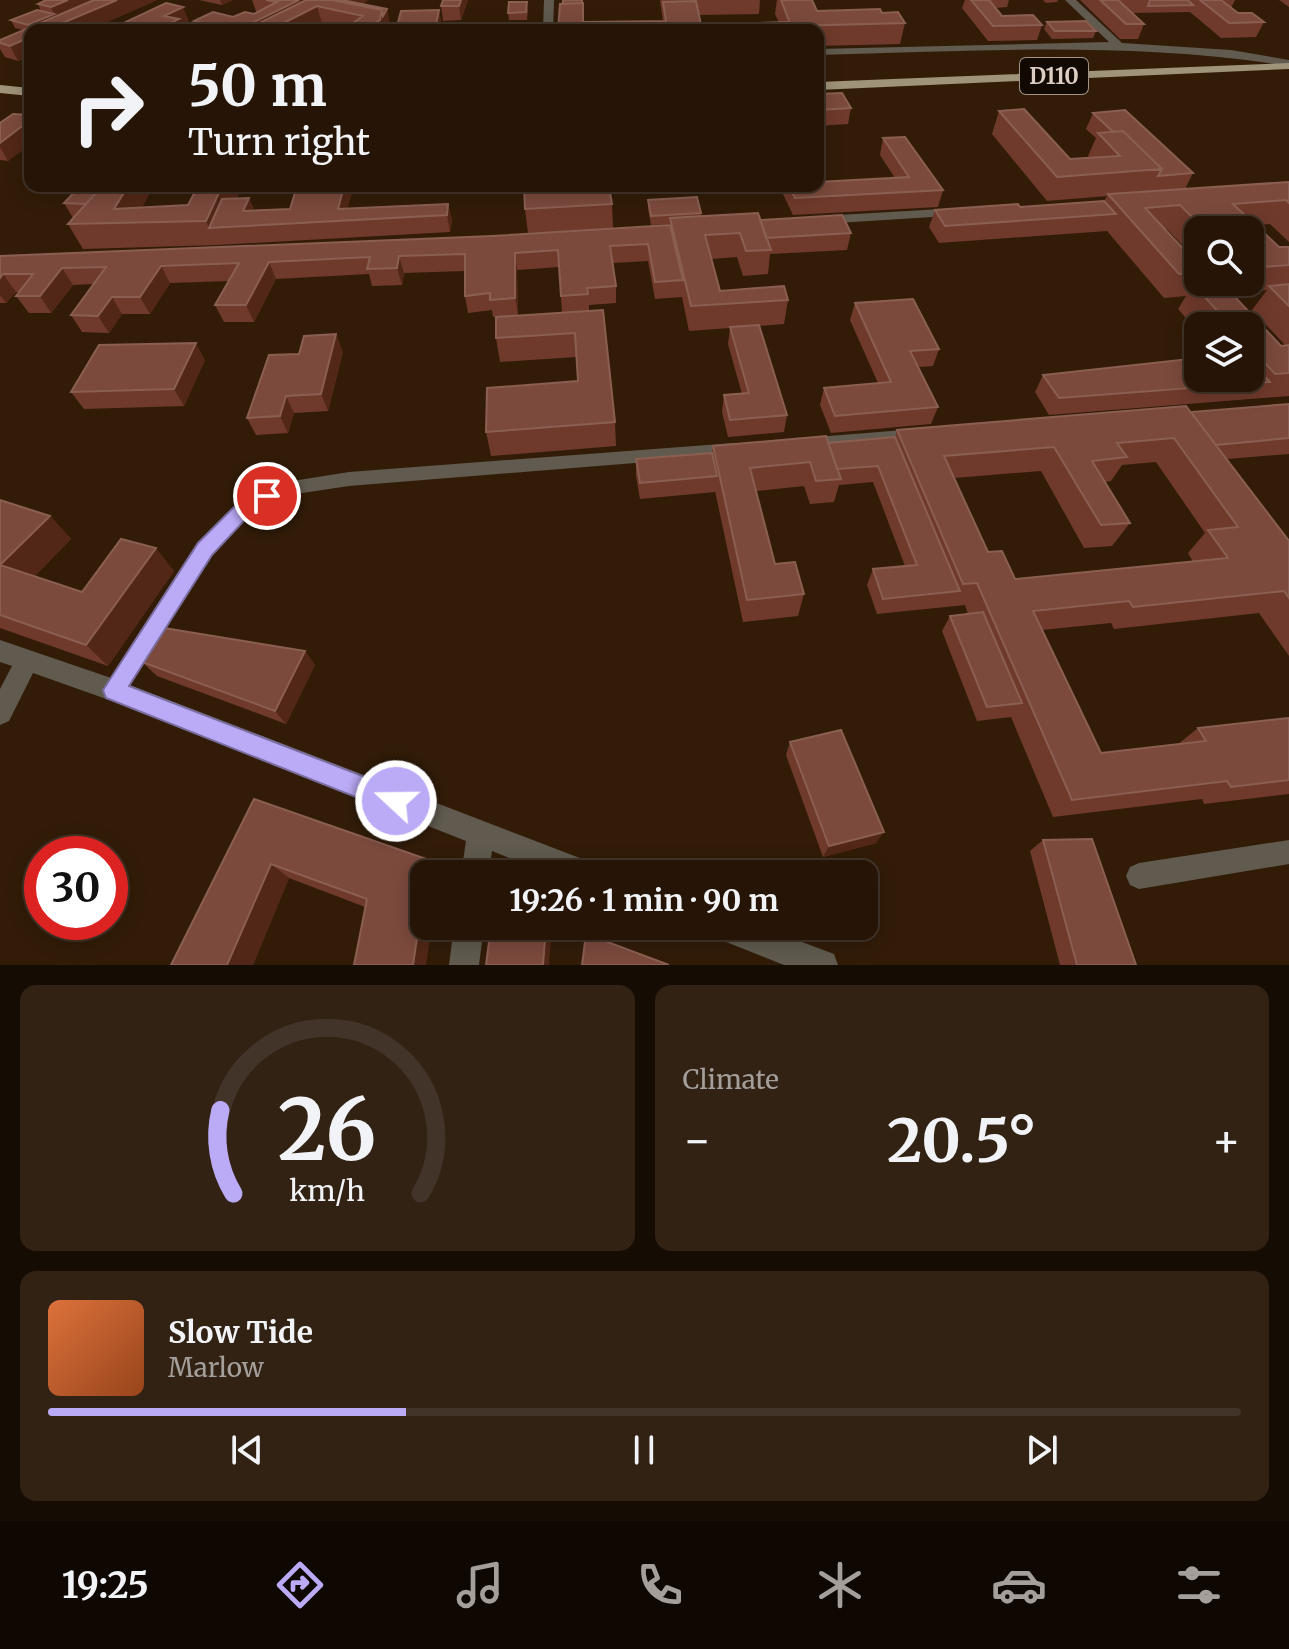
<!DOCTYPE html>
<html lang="en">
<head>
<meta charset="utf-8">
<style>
  body { margin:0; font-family:Merriweather,serif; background:#322214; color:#f1f3f6; height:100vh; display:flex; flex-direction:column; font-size:30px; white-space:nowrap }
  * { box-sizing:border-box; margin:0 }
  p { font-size:26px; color:#a49f9b }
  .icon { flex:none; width:44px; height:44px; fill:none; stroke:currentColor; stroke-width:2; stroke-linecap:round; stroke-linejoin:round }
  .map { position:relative; height:965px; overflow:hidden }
  .sheet { display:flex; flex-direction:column; gap:20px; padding:20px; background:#150c03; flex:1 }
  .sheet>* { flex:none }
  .guide { position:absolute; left:24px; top:24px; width:800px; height:168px; border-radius:16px; box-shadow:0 4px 20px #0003,0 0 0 2px #423428; background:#261506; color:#f1f3f6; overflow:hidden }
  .buttons { position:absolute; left:1184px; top:216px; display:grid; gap:16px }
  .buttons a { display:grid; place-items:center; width:80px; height:80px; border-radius:16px; background:#261506; box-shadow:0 4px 20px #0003,0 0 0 2px #423428; font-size:40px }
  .speed { position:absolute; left:24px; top:836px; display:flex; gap:16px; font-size:40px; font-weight:700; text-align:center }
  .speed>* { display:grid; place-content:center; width:104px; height:104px; border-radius:50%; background:#261506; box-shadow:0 4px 20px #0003,0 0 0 2px #423428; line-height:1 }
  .speed .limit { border:12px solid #d22; background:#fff; color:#111 }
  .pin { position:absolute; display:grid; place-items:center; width:68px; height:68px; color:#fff; margin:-34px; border:4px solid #fff; border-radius:50%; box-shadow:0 2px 8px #0007 }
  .me { position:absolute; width:88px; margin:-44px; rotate:291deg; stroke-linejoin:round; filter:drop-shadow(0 0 6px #0008) }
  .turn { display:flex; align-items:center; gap:28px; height:168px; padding:0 32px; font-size:36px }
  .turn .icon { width:104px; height:104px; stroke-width:2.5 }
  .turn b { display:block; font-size:56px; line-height:68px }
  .big { font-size:60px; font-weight:700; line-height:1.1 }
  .sheet .tile { flex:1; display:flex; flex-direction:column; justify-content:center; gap:12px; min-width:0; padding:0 28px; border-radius:16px; background:#322214 }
  .sheet .dial { align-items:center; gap:0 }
  .dial svg { height:208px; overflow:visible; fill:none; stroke:#423428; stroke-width:7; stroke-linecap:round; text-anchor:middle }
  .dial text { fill:#f1f3f6; stroke:none }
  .song { display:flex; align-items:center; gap:24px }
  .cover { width:96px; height:96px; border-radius:12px; background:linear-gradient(135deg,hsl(20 70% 55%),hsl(20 70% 35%)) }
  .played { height:8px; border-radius:4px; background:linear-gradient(90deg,#bbaaf6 30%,#423428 30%) }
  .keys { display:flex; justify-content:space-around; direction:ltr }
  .heat { display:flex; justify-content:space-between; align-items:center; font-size:44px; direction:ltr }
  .sheet .tiles { flex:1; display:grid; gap:20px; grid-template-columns:1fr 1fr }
  .tile:last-child { grid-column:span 2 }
  .trip { position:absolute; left:410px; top:860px; width:468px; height:80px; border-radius:16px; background:#261506; box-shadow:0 4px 20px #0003,0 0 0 2px #423428; font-weight:700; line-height:80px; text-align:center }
  .menu { display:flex; height:128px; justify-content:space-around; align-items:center; background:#0f0802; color:#a49f9b }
  .menu .icon { width:56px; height:56px }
  .menu .selected { color:#bbaaf6 }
  .menu b { font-size:36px; color:#f1f3f6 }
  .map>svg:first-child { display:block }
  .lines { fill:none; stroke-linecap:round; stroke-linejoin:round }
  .lane { fill:#605b4e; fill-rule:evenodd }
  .street { fill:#605b4e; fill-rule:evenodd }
  .primary { fill:#9f9379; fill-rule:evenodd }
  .wall { fill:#6f3a2c; fill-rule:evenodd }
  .shaded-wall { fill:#522717 }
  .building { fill:#7b4a3d; stroke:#8a5f52; stroke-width:2; fill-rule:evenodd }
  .route { fill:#bbaaf6; stroke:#7a6ea0; stroke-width:2 }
  .labels { text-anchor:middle; stroke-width:8; stroke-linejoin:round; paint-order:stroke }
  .shield { fill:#130903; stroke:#a09389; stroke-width:2 }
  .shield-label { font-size:22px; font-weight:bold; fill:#ddcec3 }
</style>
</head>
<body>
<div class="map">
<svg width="1289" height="965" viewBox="0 0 1289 965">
  <rect width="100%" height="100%" fill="#321c08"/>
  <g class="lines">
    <!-- lane -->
    <path class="lane" d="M959,208L966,212L964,215L821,224L814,220L821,216Z
      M917,429L926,435L917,441L803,450L794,444L803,438Z
      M734,443L743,449L734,455L349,486L289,495L254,510L212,555L122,697L114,700L106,697L103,690L198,543L240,500L280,483L349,472Z
      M1289,840V864L1139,889L1130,885L1126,876L1130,867L1139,863Z"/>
    <!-- street -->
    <path class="street" d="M544,0H554L553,30H543Z
      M1065,0H1076L1122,43L1231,50L1289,60V66C1132,41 976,51 818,55V49L1109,42Z
      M0,640L114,679L585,860L595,864L599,874H550L492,851L489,874H461L466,841L112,701L33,673L9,721L0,725V689L12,666L0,662Z
      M454,926H484L479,965H449Z
      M706,926H759L834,954L838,965H784L711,936Z"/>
    <!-- primary -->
    <path class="primary" d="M1289,63V69L818,90V82Z
      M0,85L30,88V96L0,93Z"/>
  </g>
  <!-- wall -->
  <path class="wall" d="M157,0L18,61L5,57L0,49V39L1,40L24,30L15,28L11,20L41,11L38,4Z
    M199,0H233L222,5Z
    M252,0H301L302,2L362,4L390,23L387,30H336L323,27L318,30H198L194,21L233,17L254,14L258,12L256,11Z
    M443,0H468L461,20L443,21L441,6Z
    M660,0H760L759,14L699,15L701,25L779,23L775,14L777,0H812L817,11L882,12L905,23L900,44L818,46V30H558L584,22L663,21Z
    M965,0H1009L1007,7L995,8L1002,16L1042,25L1037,40L988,41L962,8Z
    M1043,0H1058L1057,2L1046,3Z
    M1080,0H1235L1231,8L1238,13L1264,22L1256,37L1221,38L1190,12L1132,13L1144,24L1138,39H1120Z
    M1279,0H1289V7Z
    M528,9L527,20H509L508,13Z
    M1047,22L1096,31L1093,38L1052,39L1044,29Z
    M818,94L851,108L848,124L818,126Z
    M999,111L1070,159L1089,158L1088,156L1096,138L1086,129L1093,113L1193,173L1185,189L1289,182V242L1270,224L1256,225L1279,247H1289V396L1049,415L1035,392L1043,375L1250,378V326H1198V332L1178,309L1186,296L1164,298L1107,231L939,243L929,227L935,210L1020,207L1104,201L1107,196L1047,201L992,134ZM1165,229H1167L1181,244L1198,243V230H1250V282H1198V254L1189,255ZM1267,290L1252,310L1285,345L1281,346L1231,293Z
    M30,115V144L8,161L0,160V123Z
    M883,138L943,190L938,207L793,215L779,186H818L895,178L880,155Z
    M80,186H151L152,189L142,207L188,205L198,186H242L237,198H249L254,210L348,208L448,204L452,221L450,232L217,245L83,249L68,224L73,218L64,203Z
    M648,200L701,213V216L760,220L851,233L847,250L770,254L768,274L743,276L737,257L711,259L720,291L788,300L784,324L759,326L787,415L784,432L728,437L722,412L724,395L742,394L728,344L730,328L689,331L682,297L655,299L648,261L613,263L616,286V303L589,305V311L615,422L616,446L491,456L486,432L578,381L576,357L500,362L496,338L562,313L559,267L517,270L518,315L493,317L492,310L468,313L465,296V271L404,273L402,285L372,286L369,274L276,279L254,322H224L215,305L229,281L170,283L150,314H122L109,333L82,332L71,315L93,284L73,285L51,313H29L16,296L20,292H16L6,303H0V256L492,236L670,225V224L651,225L648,208Z
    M612,204L613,229L528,233L525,209Z
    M855,303L939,349L933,366L918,367L938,407L931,424L831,433L820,405L824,388L878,383L850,320Z
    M343,352L328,411L294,413L288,433L256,435L247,418Z
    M205,360L184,406L84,409L71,392Z
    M1289,404V454L1227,459L1289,541V656L1259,613L1114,629L1111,623L1042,630L1101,753L1177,745L1198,728L1289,718V794L1204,804L1202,799L1053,817L1011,717L977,721L942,631L950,616L968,614L965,605L877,614L867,585L873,569L905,566L873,482L839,485L834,502L810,504L804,486L756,491L775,564L804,594L798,616L743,622L715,491V492L640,499L636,476V459L712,453L713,446L828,443L895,437L897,430L1191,412ZM1156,462L1205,533L1188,553L1193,562L1015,579L988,552L954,478L1041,471L1084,548L1112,546L1130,523L1105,482L1111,481L1122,465Z
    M0,500L50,516L71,539L35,576L82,592L174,571L108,666L0,628Z
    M305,651L315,665L286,724L157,676L142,662Z
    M790,742L876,843L823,857L786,755Z
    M254,799L429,860L365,907L289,878L253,965H171Z
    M1043,840L1136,965H1060L1030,851Z"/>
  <!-- shaded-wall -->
  <path class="shaded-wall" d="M68,0H110L31,30L28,25L54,14L51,7Z
    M117,0H157L88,30H46Z
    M220,0H233L222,5Z
    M299,0H301L305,13L317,6L323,27L318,30H238Z
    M341,0H369L352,10Z
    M461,0H468L461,20L459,6Z
    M183,7L189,21L181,25L183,30H157L164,16Z
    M387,9L390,23L387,30H363L382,10Z
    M439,10L442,25L441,30H435Z
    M30,37V56L18,61L10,46Z
    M30,120V144L8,161L0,147V143Z
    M112,186H151L152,189L133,223L115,210Z
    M222,186H242L225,227L209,228L206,221Z
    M344,186H354L344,221L338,209Z
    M249,198L255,215L243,211Z
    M448,204L452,221L450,232L447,215Z
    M515,253L517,270L518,315L515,298Z
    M399,256L404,273L402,285L397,268Z
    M269,262L276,279L254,322L246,305Z
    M161,266L170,283L150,314L140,297Z
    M62,268L73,285L51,313L40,296Z
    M3,274L16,292L6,303L0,295V278Z
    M112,297L122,314L109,333L98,316Z
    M336,334L343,352L328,411L321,394Z
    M196,343L205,360L184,406L174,389Z
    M286,396L294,413L288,433L280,416Z
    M50,516L71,539L24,587L0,565Z
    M156,548L174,571L108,666L86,645Z
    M305,651L315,665L286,724L275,711Z
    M884,832L876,843L823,857L829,846Z
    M429,860L438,874H427Z
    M271,864L289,878L253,965H227Z
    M424,892V926H432L426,965H413Z
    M546,926H552L549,965H543Z"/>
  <!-- building -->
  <path class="building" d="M46,0H68L51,7L38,4Z
    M94,0H117L46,30H30V37L10,46L0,43V40Z
    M266,0H299L238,30H230L194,21L213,12L233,17L245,12L254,14L277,2Z
    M306,0H332L382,10L380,20L363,30H343L363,16L317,6L270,30H245Z
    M332,0H342L387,9L383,16L382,10Z
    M443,0H461L459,6H441Z
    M563,0H582V3L563,4Z
    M781,0H812L817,11L880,9L882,13L898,12L905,23L791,26Z
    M971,0H989L1002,16L1033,15L1042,25L993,26Z
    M1100,0H1118L1144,24H1126Z
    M1150,0H1188L1193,5L1148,6Z
    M1200,0H1221L1238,13H1252L1264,22L1229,23Z
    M696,1L701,25L787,22L790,30H558L560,4L583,3V22L666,21L663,2Z
    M509,2H527L526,12L508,13Z
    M166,3L183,7L164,16L179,19L157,30H120L113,28Z
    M37,10L54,14L28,25L11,20Z
    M439,10L435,30H396L401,11Z
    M1086,21L1096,31H1055L1047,22Z
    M842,93L851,108L818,110V94Z
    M1024,109L1070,159L1120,156L1098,133L1123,131L1162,169L1057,177L999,111Z
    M1125,110L1193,173L1158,176L1162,169L1123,131L1113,132L1093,113Z
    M13,114L30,115V120L0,143V123Z
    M905,137L943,190L795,198L789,186H818V182L909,177L883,138Z
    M1289,182V203L1286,200L1233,204L1279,247H1289V265L1250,268V230H1230L1218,218L1195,220L1180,205L1145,208L1189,255L1198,254V272L1179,274L1108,194Z
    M80,186H102L86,204L64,203Z
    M102,186H128L114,209L188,205L198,186H222L206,221L68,224Z
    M297,186H344L338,209L448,204L447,215L209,228L222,199L249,198L243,211L290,209Z
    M524,186H609L612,204L525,209Z
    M697,197L701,213L651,216L648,200Z
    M1104,201L1116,214L945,226L935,210L1018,204L1020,207Z
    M758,213L771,250L746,251L740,233L705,235L720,291L784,286L788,300L691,306L670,218Z
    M842,215L851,233L766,238L760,220Z
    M670,225L683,280L655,282L648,244L610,246L616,286L587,288L588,294L561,296L558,250L515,253V298L490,300V293L465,296V254L399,256L397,268L367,269L370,257L269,262L246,305H215L239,263L161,266L140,297H112L98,316L71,315L106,267L62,268L40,296H16L33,274H3L0,278V256L492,236Z
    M1221,282L1281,346L1289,345V373L1275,374L1250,346V326H1231L1193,284Z
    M1289,284V306L1269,286Z
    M913,299L939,349L910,351L938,407L835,416L824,388L891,382L855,303Z
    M603,310L615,422L486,432L487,388L578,381L575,333L496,338V317Z
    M759,325L787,415L730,420L724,395L749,393L730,327Z
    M336,334L321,394L286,396L280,416L247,418L269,355L299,354L304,336Z
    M196,343L174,389L71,392L99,345Z
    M1198,358V378H1250V360L1270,382L1059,398L1043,375Z
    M1289,404V438L1216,445L1191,412Z
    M1186,406L1289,541V598L1284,591L1133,607L1129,601L1033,611L1101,753L1206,741L1198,728L1289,718V780L1231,787L1227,781L1072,800L977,583L963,584L897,430ZM1174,438L1238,527L1208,530L1228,558L1015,579L1002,551L988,552L944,456L1054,447L1101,525L1130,523L1092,461L1127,457L1117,443Z
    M826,436L841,479L816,481L810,462L750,468L775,564L795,562L804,594L747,600L713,446Z
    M895,437L960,591L883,599L873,569L917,565L878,466L837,469L828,443Z
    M712,453L717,476L640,483L636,459Z
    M0,500L50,516L0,565L82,592L121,539L156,548L86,645L0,615Z
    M983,612L1022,703L987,707L950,616Z
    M164,628L305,651L275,711L142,662Z
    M841,730L884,832L829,846L790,742Z
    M254,799L429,860L427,874H424V892L413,965H354L367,899L271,864L227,965H171Z
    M1092,839L1136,965H1077L1043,840Z
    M491,926H546L543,965H486Z
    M586,934L669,965H582Z"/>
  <!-- route -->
  <path class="route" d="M267,489L276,496L273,501L254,510L212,555L129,686L404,792L408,801L404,809L396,813L106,698L103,690L198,543L241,500Z"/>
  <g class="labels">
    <!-- shield labels -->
    <rect class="shield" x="1020" y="58" width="68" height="36" rx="6"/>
    <g class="shield-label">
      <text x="1054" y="84">D110</text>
    </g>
  </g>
</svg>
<div class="buttons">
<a><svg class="icon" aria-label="search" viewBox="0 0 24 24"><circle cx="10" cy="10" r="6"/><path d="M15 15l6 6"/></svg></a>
<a><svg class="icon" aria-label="layers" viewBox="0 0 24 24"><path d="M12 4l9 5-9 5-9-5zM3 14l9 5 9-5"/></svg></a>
</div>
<div class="speed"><div class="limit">30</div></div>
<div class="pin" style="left:267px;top:496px;background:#d93025"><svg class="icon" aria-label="arrive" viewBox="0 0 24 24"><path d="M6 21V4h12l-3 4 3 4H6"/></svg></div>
<svg class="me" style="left:396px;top:801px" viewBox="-20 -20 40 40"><circle r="17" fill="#bbaaf6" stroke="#fff" stroke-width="3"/><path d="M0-11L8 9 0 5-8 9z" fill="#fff"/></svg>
<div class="trip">19:26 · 1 min · 90 m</div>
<div class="guide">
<div class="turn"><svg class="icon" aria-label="right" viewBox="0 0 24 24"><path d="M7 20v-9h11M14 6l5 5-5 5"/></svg><div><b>50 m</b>Turn right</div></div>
</div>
</div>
<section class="sheet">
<div class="tiles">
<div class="tile dial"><svg viewBox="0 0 100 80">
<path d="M14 69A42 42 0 1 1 86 69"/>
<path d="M14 69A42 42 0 0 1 9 37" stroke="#bbaaf6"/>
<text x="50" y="56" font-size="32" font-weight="700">26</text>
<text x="50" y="72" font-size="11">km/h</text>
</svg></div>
<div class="tile"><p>Climate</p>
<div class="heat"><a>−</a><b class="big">20.5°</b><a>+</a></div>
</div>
<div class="tile">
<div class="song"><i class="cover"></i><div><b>Slow Tide</b><p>Marlow</p></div></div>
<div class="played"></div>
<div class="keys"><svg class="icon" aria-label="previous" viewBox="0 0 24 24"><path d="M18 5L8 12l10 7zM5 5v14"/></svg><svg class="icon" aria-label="pause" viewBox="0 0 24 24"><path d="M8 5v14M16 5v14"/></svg><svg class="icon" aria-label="next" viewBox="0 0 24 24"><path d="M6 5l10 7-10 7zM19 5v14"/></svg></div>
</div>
</div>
</section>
<nav class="menu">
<b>19:25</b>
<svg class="icon selected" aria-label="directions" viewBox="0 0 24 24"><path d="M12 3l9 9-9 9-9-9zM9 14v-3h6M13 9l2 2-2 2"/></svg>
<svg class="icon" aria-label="music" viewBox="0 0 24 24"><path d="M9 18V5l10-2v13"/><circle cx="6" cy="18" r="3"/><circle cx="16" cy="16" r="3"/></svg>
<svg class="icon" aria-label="phone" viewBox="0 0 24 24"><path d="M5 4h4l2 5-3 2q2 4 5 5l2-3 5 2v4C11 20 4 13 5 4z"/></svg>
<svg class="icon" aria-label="climate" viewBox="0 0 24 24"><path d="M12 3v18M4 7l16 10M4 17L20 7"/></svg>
<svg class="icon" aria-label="car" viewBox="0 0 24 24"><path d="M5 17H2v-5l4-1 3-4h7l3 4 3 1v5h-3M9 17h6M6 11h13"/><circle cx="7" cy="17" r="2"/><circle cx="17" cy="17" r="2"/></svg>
<svg class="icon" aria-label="filters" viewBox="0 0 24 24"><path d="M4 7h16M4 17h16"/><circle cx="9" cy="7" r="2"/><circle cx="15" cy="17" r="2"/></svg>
</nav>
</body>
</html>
